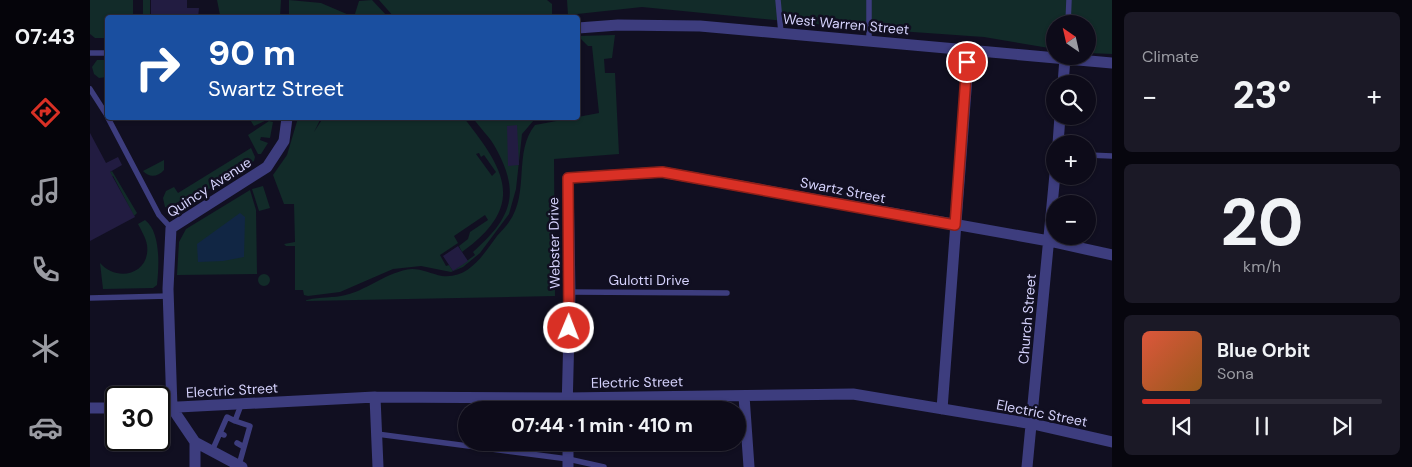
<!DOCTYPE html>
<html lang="en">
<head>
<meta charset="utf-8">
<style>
  body { margin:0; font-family:"DM Sans",sans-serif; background:#1b1926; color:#f1f3f6; height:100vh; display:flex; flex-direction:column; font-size:19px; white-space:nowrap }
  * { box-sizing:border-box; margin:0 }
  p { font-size:16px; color:#9a9ba2 }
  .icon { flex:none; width:28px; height:28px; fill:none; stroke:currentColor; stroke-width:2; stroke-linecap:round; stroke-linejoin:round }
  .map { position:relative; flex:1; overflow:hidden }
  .details { display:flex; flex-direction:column; gap:12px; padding:12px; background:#07060e; width:300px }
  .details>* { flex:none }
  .hud { position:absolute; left:15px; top:15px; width:475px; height:105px; border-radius:5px; box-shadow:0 1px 4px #0004,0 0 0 1px #2d2b38; background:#1a4fa0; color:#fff; overflow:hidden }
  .needle { width:32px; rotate:326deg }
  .fabs { position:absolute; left:956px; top:15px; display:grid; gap:10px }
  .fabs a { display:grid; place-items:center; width:50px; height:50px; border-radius:50%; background:#0d0b19; box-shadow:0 1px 4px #0004,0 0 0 1px #2d2b38; font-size:25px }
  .speed { position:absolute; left:15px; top:386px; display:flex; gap:10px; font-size:25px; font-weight:700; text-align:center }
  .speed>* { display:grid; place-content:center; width:65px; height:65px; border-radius:50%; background:#0d0b19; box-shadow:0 1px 4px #0004,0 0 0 1px #2d2b38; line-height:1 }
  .speed .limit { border:2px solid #111; border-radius:8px; background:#fff; color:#111 }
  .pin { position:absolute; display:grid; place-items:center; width:42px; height:42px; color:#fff; margin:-21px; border:2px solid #fff; border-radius:50%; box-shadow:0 1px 5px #0007 }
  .me { position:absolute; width:55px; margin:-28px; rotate:1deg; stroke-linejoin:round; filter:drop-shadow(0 0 4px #0008) }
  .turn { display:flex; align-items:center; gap:18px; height:105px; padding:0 20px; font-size:22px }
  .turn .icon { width:65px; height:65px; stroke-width:2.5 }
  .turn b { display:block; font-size:35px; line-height:42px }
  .big { font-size:38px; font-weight:700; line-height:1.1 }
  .details .tile { flex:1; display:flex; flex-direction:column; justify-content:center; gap:8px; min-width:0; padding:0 18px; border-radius:8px; background:#1b1926 }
  .details .dial { align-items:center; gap:0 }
  .dial b { font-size:65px; line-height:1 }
  .song { display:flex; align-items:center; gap:15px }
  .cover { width:60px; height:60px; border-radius:8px; background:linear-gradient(135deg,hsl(10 70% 55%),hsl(30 70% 35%)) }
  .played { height:5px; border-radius:2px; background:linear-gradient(90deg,#d93025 20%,#2d2b38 20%) }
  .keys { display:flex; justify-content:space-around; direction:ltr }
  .heat { display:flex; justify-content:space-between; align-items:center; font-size:28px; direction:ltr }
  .trip { position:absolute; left:368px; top:401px; width:288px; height:50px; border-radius:25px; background:#0d0b19; box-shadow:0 1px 4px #0004,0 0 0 1px #2d2b38; font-weight:700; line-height:50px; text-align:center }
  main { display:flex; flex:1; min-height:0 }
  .tab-bar { display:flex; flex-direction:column; width:90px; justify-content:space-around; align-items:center; background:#05040a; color:#9a9ba2 }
  .tab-bar .icon { width:35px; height:35px }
  .tab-bar .on { color:#d93025 }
  .tab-bar b { font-size:22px; color:#f1f3f6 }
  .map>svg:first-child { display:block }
  .green { fill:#122b29; fill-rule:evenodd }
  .water { fill:#112644 }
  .building { fill:#221c41 }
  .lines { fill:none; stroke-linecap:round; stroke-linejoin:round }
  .service { stroke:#3d3d7e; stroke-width:5.5 }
  .minor { stroke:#3d3d7e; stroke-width:11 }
  .route-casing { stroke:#8d1f18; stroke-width:12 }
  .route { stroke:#d93025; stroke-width:9 }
  .labels { text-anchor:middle; stroke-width:5; stroke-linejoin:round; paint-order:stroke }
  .street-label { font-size:14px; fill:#d5d2fc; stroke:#110f21 }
</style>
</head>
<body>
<main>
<nav class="tab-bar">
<b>07:43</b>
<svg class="icon on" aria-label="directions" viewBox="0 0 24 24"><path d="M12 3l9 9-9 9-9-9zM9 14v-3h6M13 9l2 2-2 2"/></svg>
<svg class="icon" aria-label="music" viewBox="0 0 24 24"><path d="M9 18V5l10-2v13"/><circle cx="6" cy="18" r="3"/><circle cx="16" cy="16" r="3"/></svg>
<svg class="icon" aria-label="phone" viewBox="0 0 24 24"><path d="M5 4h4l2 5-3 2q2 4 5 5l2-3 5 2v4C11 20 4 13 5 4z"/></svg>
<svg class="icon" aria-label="climate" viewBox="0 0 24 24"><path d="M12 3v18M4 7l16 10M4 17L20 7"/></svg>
<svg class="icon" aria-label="car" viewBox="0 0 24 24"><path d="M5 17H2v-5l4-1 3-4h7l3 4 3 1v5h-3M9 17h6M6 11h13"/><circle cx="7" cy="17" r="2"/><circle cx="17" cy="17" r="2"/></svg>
</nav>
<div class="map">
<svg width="1022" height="467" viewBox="0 0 1022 467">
  <rect width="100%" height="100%" fill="#110f21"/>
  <!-- green -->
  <path class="green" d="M0,0H43V17L18,18L17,38H5L0,34Z
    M53,0H60V17H53Z
    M127,0H191L190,17L147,18V15H130Z
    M199,0L231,3L259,15V17H199Z
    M282,0L298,17H264L269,1Z
    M289,0H457L462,4V17H304Z
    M477,0H1022V54L998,53V24H965V49L894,37L766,28L552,7L478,15Z
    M525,35L522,58L514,59L515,73H525L529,154L464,159L465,296L214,301C224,297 239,298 251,296C276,292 297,271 322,269C332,269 342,274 352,276C379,279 393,255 407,236C411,231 416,227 419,222C440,193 423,152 445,125L509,113L502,46H498L488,36Z
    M7,60H17V77L9,78L4,74L2,67Z
    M159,118H181L164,126Z
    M208,118H231L224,132L233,118H374C415,170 437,205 372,252L369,246L378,239L380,232L398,220L395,215L364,236L368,243L350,255L356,266L359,265L363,271L385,255L383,252C423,217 431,192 404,145C398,135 389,127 383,118H451L444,120L432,134L426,189L419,214L390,253L373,267L361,272L331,266L303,269L250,292L218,296L214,295L213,290H205V246H196L194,244L205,242L204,204H194L183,175L197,155ZM389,153L391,157L394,155L406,172L402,176L386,154Z
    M179,121L183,122L180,138L171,137L170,140L178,143L171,154H168L158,135Z
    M161,148L165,157L164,161L88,208L80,209L75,207L73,198L76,191L84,187L88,193Z
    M74,160V170C68,177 59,178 53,171Z
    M22,171L47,213L44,216L23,176L9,183L7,179Z
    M173,186L180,208L169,211L162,189Z
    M160,190L166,210L167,274L87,275L89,242L96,229Z
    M55,220C71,232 69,266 67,285L63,288L13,289L10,263C27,283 61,274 57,245C56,238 51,230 48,224Z
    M168 280a6 6 0 1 1 12 0a6 6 0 1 1-12 0Z"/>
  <!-- water -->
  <path class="water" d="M150,213L155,217L154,257L133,261L108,262L107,244Z"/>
  <!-- building -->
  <path class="building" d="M61,0H97V8H109L108,18H61Z
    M427,125L429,165L418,166L417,126Z
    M0,133L16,163L28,157L32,165L20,172L45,217L0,241Z
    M368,246L378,261L363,271L353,256Z"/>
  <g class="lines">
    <!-- service -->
    <path class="service" d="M688,0L691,33
      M978,24L979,0
      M779,41V0
      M0,53H18
      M0,89L18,117
      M18,118L69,215L81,228
      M998,155L1022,156
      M480,292L637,293
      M0,298L79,296
      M287,434L478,459L514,467
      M134,435L130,433L137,417L145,421
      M147,443L154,447
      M122,451L130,433
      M149,465L160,426L145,421L151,405"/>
    <!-- minor -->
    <path class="minor" d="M488,28L528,25L610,26L1022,63
      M973,84L975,58
      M968,144L970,116
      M654,396L659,467
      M285,397L288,467
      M0,408H26
      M69,408L285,397L477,398L763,394L943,424L1022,442
      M82,408L78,289L81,228L177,167L194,141L197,118
      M82,408L105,442L152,467
      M852,409L879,50
      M477,410L480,292L478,178L572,172L959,241L1022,255
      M105,442V467
      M478,442V467
      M937,467L965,174"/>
  </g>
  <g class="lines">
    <!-- route casing -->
    <g class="route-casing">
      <path id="route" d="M479,328L478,178L572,172L865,225L877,62"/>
    </g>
    <!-- route -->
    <use href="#route" class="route"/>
  </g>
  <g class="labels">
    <!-- street labels -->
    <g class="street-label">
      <text transform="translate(756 24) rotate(5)" y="5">West Warren Street</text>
      <text transform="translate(119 187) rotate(-33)" y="5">Quincy Avenue</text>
      <text transform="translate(753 190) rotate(11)" y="5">Swartz Street</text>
      <text transform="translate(464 243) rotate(-91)" y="5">Webster Drive</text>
      <text x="559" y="285">Gulotti Drive</text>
      <text transform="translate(937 319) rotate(-85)" y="5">Church Street</text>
      <text transform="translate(547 382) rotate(-1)" y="5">Electric Street</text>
      <text transform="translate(142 390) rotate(-3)" y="5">Electric Street</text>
      <text transform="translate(952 413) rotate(11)" y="5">Electric Street</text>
    </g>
  </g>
</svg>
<div class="fabs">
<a><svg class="needle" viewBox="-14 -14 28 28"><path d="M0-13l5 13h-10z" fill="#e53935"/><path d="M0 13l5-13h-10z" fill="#9a9ba2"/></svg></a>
<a><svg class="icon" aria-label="search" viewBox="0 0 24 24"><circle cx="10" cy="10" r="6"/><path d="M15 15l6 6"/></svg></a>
<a>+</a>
<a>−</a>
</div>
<div class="speed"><div class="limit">30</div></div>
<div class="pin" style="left:877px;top:62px;background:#d93025"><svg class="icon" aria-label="arrive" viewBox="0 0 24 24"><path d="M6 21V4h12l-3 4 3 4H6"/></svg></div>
<svg class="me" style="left:479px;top:328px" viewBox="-20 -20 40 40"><circle r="17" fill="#d93025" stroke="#fff" stroke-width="3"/><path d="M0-11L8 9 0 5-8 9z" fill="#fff"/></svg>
<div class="trip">07:44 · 1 min · 410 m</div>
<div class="hud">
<div class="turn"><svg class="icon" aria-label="right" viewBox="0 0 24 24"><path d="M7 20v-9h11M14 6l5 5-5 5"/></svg><div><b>90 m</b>Swartz Street</div></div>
</div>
</div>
<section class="details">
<div class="tile"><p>Climate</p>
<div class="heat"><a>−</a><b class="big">23°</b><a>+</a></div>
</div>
<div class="tile dial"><b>20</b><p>km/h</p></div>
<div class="tile">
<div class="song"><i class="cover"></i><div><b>Blue Orbit</b><p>Sona</p></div></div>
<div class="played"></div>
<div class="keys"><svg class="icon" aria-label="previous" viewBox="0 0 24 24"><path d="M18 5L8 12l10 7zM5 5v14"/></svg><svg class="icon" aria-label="pause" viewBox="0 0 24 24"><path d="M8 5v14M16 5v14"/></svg><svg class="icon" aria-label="next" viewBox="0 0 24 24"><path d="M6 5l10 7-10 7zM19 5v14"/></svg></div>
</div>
</section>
</main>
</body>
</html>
